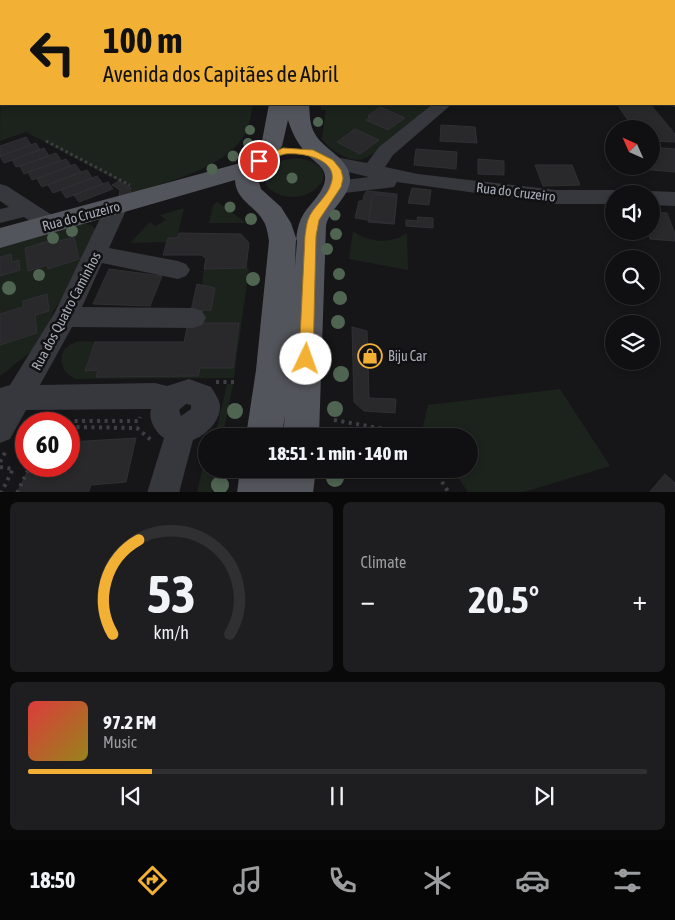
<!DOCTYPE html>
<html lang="en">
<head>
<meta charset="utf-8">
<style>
  body { margin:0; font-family:"Asap Condensed",sans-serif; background:#1e1e20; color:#f1f3f6; height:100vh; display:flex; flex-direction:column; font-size:19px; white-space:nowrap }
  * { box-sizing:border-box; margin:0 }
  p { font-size:16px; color:#9c9d9f }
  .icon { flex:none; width:28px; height:28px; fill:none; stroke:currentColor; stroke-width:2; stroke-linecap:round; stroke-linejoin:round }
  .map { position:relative; height:492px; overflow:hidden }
  .sheet { display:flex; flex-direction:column; gap:10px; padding:10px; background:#09090a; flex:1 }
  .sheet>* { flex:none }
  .top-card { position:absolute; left:0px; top:0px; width:675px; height:105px; box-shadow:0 2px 8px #0003,0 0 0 1px #303032; background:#f2b134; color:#111; overflow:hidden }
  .needle { width:32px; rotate:315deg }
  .fabs { position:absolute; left:605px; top:120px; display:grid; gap:10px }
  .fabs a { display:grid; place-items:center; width:55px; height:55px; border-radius:50%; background:#101012; box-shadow:0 2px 8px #0003,0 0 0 1px #303032; font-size:25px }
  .speed { position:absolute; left:15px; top:412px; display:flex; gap:10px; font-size:25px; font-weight:700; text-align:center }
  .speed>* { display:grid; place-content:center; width:65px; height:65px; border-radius:50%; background:#101012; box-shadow:0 2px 8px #0003,0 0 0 1px #303032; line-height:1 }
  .speed .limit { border:8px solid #d22; background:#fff; color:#111 }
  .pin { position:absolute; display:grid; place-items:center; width:42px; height:42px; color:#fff; margin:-21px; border:2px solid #fff; border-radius:50%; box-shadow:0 1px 5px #0007 }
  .me { position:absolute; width:55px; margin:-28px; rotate:3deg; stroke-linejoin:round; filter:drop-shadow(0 0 4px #0008) }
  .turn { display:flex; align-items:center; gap:18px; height:105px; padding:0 20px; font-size:22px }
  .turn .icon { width:65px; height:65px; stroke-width:2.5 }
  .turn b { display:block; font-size:35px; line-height:42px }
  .big { font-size:38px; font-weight:700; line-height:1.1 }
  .sheet .card { flex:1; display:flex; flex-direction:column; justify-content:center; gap:8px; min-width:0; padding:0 18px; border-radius:8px; background:#1e1e20 }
  .sheet .dial { align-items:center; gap:0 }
  .dial svg { height:130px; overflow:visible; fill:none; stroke:#303032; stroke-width:7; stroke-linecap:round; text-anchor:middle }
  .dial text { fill:#f1f3f6; stroke:none }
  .song { display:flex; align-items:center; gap:15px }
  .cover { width:60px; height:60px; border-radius:8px; background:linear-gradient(135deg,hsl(0 70% 55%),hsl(50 70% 35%)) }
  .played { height:5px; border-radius:2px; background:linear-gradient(90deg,#f2b134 20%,#303032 20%) }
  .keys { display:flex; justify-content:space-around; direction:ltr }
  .heat { display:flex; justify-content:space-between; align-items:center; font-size:28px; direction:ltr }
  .sheet .tiles { flex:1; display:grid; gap:10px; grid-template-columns:1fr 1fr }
  .card:last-child { grid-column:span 2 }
  .trip { position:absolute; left:198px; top:428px; width:280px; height:50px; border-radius:25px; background:#101012; box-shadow:0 2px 8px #0003,0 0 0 1px #303032; font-weight:700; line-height:50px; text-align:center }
  .tabs { display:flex; height:80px; justify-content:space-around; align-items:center; background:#060607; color:#9c9d9f }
  .tabs .icon { width:35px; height:35px }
  .tabs .current { color:#f2b134 }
  .tabs b { font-size:22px; color:#f1f3f6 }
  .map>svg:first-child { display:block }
  .green { fill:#1c231d }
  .building { fill:#29292c; stroke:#303034 }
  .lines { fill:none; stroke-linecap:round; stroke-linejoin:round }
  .path-far2 { stroke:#3d3f44; stroke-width:2; stroke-dasharray:2 2.5; stroke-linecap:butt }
  .path-far1 { stroke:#3d3f44; stroke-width:3; stroke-dasharray:2.5 3; stroke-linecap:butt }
  .path { stroke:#3d3f44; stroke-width:4; stroke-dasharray:3 4.5; stroke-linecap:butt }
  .minor { fill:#37383d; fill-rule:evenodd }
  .major { fill:#53555c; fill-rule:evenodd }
  .tree { fill:#506452 }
  .route { fill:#f2b134; stroke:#9d7322 }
  .labels { text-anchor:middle; stroke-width:5; stroke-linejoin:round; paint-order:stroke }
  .street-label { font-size:14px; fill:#a8adb8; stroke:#111113 }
  .poi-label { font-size:14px; fill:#a8adb8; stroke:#111113; text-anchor:start }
</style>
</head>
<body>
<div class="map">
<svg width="675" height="493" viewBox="0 0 675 493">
  <rect width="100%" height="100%" fill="#161618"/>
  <!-- green -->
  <path class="green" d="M52,0H308L50,1Z
    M361,0H635L637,1H360Z
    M1,41V104H253C251,113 250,126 245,134C225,169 166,182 130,194L131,188L26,132L0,141Z
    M321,104H433C420,115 377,155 363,159C349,163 330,150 322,139L326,110H321Z
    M297,158C351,165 311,210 276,193C259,185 263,169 278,162C284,159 291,159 297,158Z
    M217,202L219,203L246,223H209L213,205Z
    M184,208L177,238H168L167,242L130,243L150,222L155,226L166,220L160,215Z
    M80,223L91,225L96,230L65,294L54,310L45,332L32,351L0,376V244Z
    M353,231C368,243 392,244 407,233L408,270L349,259Z
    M249,268L234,378L76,379C59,372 55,350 74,343C80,340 88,342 95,342L85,370H98L97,377L198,376L200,368H233L239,323H196L199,311L211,310L215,289L202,285L204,269Z
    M227,384H233L223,436H215Z
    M560,389L610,466L524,492H468L452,469H469V436H430L423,426L428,405Z
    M206,463V469H216L212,492H197L203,467Z"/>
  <!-- building -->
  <path class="building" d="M617,104H650L675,134V142L651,141V129H634Z
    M380,107L405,118L388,130L366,120L370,117L368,116Z
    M441,125L475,127L477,143L440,141Z
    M355,129L379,140L360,154L337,142Z
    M26,137L31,145L0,156V146Z
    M36,143L40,150L4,163L0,156Z
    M651,147L675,149V172L640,169L639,166H651Z
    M44,148L49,156L20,166L16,167L12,160Z
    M416,149L457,152L456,169L414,165Z
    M56,153L61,160L24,174L20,166Z
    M66,159L71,166L32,180L28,172Z
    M478,159L504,161V175L478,174Z
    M75,164L81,172L42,187L37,179Z
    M535,165H572L580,185L543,186Z
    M87,170L92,178L53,193L48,185Z
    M97,176L103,184L66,198L61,190Z
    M119,181L131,188L130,194L119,197L120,190L112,185Z
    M108,182L113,189L79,202L74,195Z
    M412,188L431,190L429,205L408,203Z
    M367,191L397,194L394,224L355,218L359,201H363L364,195Z
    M373,194L397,196L394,224L368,222Z
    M651,212L667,213L675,234V241L650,239L648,231H651Z
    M417,217L433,218V228L406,226V220L418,221Z
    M179,233L241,234L249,243L246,268L204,269L206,258L201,255H163L168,238H177Z
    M74,237L79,259L48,269L47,265L28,271L25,248L52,240V243Z
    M11,254L12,262L19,260L20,270L0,276V257Z
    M109,269L162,276L150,306L93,304Z
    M197,284L215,288L211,310L191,311Z
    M47,294L49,311L35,315L37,333L0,345V314L23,307V301Z
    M188,323H239L233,368H200L198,376L96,377L98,370L85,371L95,342H184Z
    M352,327L367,331L369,398L396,399L395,413L364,411L354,402Z
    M136,438L126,482L91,485L88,493H17L30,466H69V442Z
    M665,474L675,483V493H649Z"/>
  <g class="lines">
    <!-- path-far2 -->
    <path class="path-far2" d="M639,0L641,1"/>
    <!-- path-far1 -->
    <path class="path-far1" d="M46,141L130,185"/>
    <!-- path -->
    <path class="path" d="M216,382H238
      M52,416L50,421H139L140,417
      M334,420L412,434L413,436
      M69,427L137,428L151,440
      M0,462L7,449
      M0,467L13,469L1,493
      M434,469L449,493
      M17,493L30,466"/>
    <!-- minor -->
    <path class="minor" d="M674,9H675V18H674Z
      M674,96H675V107L667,104H674Z
      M433,104H452L393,155L385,167L418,174L556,190H614L622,194H614V204H556L397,182L394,187L387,188L336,194L329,192L326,187L329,182L369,177L323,166L320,162L323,158L330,156L367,163L379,147Z
      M0,184L7,186L58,219L61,224L58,229C44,233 35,224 24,217L0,223V209L9,207L0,201Z
      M651,191L675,192V206L651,205V194H643Z
      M117,199L124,201L128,206L109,248L178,261L186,264L190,270L186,276L178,279L102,263L82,307L193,308L202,311L206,318L202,325L193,328L72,327L40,385L155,383L167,386L189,379L211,387C214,392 219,399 220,405C221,421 206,435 193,440L179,493H147L164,438C155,432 148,419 151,409L26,410L10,439L0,443V388L10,385L55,312L106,206L110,201ZM186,404L191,405V409L181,416L179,410Z"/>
    <!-- major -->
    <path class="major" d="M269,104H309C310,114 309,124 315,134C324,150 349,158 350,178C351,196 329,209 326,226L319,436H283L285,414L282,436H246L256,370L269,241C268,235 267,227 264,222C256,206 236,201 235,180L0,248V228L244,162L262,141ZM288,120C292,133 298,145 309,156C314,161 322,166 324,172C330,188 310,203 303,215C294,230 296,252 295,268L297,241L291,223L281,207L261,189L259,182L261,172L282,146Z
      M240,469H278L277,478L278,469H316L313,493H237Z"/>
  </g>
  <!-- trees -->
  <g class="tree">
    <circle cx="318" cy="122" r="5"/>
    <circle cx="250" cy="130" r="5"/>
    <circle cx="248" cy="143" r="5"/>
    <circle cx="233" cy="156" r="5.5"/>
    <circle cx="212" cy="169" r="5.5"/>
    <circle cx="292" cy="178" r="5.5"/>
    <circle cx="230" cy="207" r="5.5"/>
    <circle cx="335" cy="215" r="5.5"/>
    <circle cx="251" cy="219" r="6"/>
    <circle cx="72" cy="231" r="6"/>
    <circle cx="336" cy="234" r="6"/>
    <circle cx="53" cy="238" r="6"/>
    <circle cx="327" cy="249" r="6"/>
    <circle cx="339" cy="274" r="6"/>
    <circle cx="39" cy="275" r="6"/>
    <circle cx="253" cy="279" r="7"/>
    <circle cx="9" cy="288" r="7"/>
    <circle cx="340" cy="298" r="7"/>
    <circle cx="338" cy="322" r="7"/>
    <circle cx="341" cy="374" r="8"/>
    <circle cx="335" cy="409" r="8"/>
    <circle cx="235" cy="411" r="8"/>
    <circle cx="335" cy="478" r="9"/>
    <circle cx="220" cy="485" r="9"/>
  </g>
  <!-- route -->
  <path class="route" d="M283,148L313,150L333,160L341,170L343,178L341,187L319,220L316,236L313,359L311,363L306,365L301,363L299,359L305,236C306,231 306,225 308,220C312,207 327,198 331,184C340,159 302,152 285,154C276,156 267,161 259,164L254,161Z"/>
  <!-- icons -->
  <defs>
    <g id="shop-ring" transform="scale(1.25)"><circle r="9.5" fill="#111113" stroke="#f2b134" stroke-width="1.5"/><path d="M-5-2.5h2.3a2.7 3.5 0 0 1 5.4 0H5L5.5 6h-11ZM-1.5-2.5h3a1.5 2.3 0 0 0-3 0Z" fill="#f2b134"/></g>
  </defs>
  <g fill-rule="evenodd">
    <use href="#shop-ring" x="370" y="356"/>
  </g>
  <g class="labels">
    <!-- street labels -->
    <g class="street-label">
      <text transform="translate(516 192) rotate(7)" y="5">Rua do Cruzeiro</text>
      <text transform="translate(81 216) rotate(-15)" y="5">Rua do Cruzeiro</text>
      <text transform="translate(66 311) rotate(-62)" y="5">Rua dos Quatro Caminhos</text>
    </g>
    <!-- poi labels -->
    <g class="poi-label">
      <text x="388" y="361">Biju Car</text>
    </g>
  </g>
</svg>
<div class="fabs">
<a><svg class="needle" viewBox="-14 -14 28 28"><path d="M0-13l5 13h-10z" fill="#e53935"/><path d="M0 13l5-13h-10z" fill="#9c9d9f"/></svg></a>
<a><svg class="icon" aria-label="sound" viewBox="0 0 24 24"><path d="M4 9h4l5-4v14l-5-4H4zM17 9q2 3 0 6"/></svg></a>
<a><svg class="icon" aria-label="search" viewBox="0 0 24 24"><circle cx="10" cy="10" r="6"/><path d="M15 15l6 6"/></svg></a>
<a><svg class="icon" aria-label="layers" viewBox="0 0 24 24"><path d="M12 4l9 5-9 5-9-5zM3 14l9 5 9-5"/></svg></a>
</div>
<div class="speed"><div class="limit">60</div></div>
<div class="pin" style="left:259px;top:161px;background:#d93025"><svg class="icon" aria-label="arrive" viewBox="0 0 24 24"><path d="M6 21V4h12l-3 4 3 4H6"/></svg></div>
<svg class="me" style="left:306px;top:359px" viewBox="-20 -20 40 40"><circle r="19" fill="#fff"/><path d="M0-13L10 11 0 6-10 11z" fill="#f2b134"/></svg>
<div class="trip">18:51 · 1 min · 140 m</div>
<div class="top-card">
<div class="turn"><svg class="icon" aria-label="left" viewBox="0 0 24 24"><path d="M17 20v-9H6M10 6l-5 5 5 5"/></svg><div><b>100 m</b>Avenida dos Capitães de Abril</div></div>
</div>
</div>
<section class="sheet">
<div class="tiles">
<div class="card dial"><svg viewBox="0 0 100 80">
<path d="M14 69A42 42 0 1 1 86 69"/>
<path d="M14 69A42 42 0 0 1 30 11" stroke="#f2b134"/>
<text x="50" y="56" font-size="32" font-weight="700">53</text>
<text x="50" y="72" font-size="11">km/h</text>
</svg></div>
<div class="card"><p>Climate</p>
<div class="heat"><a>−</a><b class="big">20.5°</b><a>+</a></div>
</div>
<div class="card">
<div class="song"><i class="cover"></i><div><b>97.2 FM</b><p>Music</p></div></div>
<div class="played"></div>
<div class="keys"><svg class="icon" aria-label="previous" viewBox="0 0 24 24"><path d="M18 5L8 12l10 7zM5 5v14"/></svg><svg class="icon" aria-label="pause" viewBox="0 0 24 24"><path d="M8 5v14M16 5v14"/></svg><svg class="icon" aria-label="next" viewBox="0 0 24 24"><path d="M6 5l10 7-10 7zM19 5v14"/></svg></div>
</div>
</div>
</section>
<nav class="tabs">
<b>18:50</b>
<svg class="icon current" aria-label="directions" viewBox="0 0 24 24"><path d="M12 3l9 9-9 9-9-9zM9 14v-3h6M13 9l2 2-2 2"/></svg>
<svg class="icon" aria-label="music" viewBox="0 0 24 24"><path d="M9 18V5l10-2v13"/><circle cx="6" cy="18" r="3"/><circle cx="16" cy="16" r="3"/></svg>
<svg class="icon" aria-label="phone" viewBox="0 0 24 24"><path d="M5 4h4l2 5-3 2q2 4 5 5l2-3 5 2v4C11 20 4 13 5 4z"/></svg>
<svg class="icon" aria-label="climate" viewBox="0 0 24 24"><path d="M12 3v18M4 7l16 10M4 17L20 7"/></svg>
<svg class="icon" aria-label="car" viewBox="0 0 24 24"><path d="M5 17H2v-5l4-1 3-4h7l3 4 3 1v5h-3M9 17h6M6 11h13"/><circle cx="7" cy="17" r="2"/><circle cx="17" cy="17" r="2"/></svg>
<svg class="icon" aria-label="filters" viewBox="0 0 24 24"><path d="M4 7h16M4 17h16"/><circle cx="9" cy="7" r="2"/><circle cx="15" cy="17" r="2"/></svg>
</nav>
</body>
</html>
